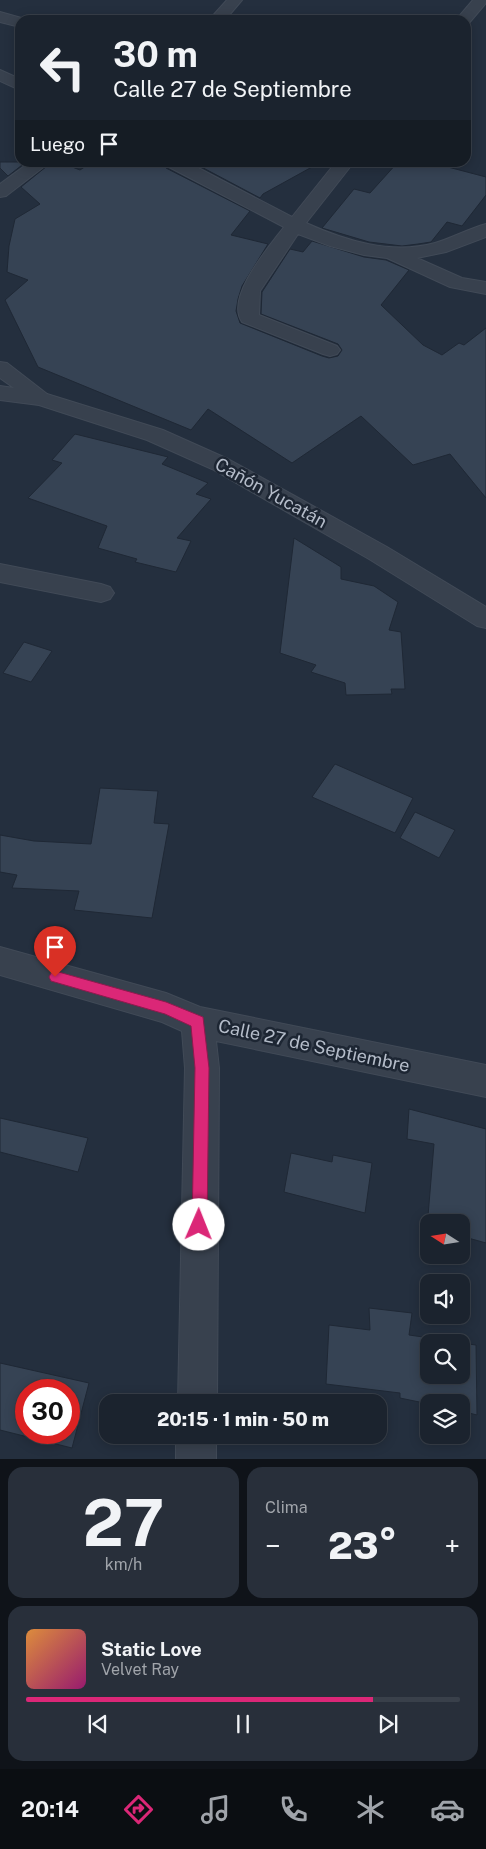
<!DOCTYPE html>
<html lang="es">
<head>
<meta charset="utf-8">
<style>
  body { margin:0; font-family:"Public Sans",sans-serif; background:#282f3a; color:#f1f3f6; height:100vh; display:flex; flex-direction:column; font-size:19px; white-space:nowrap }
  * { box-sizing:border-box; margin:0 }
  p { font-size:16px; color:#a0a4aa }
  .icon { flex:none; width:28px; height:28px; fill:none; stroke:currentColor; stroke-width:2; stroke-linecap:round; stroke-linejoin:round }
  .map { position:relative; height:1459px; overflow:hidden }
  .panel { display:flex; flex-direction:column; gap:8px; padding:8px; background:#0f1319; flex:1 }
  .panel>* { flex:none }
  .guide { position:absolute; left:15px; top:15px; width:456px; height:152px; border-radius:15px; box-shadow:0 2px 12px #0003,0 0 0 1px #39404a; background:#1b232e; color:#f1f3f6; overflow:hidden }
  .needle { width:32px; rotate:282deg }
  .controls { position:absolute; left:420px; top:1214px; display:grid; gap:10px }
  .controls a { display:grid; place-items:center; width:50px; height:50px; border-radius:10px; background:#1b232e; box-shadow:0 2px 12px #0003,0 0 0 1px #39404a; font-size:25px }
  .speed { position:absolute; left:15px; top:1379px; display:flex; gap:10px; font-size:25px; font-weight:700; text-align:center }
  .speed>* { display:grid; place-content:center; width:65px; height:65px; border-radius:50%; background:#1b232e; box-shadow:0 2px 12px #0003,0 0 0 1px #39404a; line-height:1 }
  .speed .limit { border:8px solid #d22; background:#fff; color:#111 }
  .pin { position:absolute; display:grid; place-items:center; width:42px; height:42px; color:#fff; margin:-51px -21px; border-radius:50% 50% 50% 0; rotate:-45deg; box-shadow:0 0 5px #0007 }
  .pin .icon { rotate:45deg }
  .me { position:absolute; width:55px; margin:-28px; rotate:1deg; stroke-linejoin:round; filter:drop-shadow(0 0 4px #0008) }
  .turn { display:flex; align-items:center; gap:18px; height:105px; padding:0 15px; font-size:22px }
  .turn .icon { width:65px; height:65px; stroke-width:2.5 }
  .turn b { display:block; font-size:35px; line-height:42px }
  .then { display:flex; align-items:center; height:48px; padding:0 15px; background:#0003; gap:10px; font-size:19px }
  .big { font-size:38px; font-weight:800; line-height:1.1 }
  .panel .widget { flex:1; display:flex; flex-direction:column; justify-content:center; gap:8px; min-width:0; padding:0 18px; border-radius:15px; background:#282f3a }
  .panel .dial { align-items:center; gap:0 }
  .dial b { font-size:65px; line-height:1 }
  .song { display:flex; align-items:center; gap:15px }
  .cover { width:60px; height:60px; border-radius:8px; background:linear-gradient(135deg,hsl(30 70% 55%),hsl(320 70% 35%)) }
  .played { height:5px; border-radius:2px; background:linear-gradient(90deg,#db2777 80%,#39404a 80%) }
  .keys { display:flex; justify-content:space-around; direction:ltr }
  .heat { display:flex; justify-content:space-between; align-items:center; font-size:28px; direction:ltr }
  .panel .tiles { flex:1; display:grid; gap:8px; grid-template-columns:1fr 1fr }
  .widget:last-child { grid-column:span 2 }
  .trip { position:absolute; left:99px; top:1394px; width:288px; height:50px; border-radius:15px; background:#1b232e; box-shadow:0 2px 12px #0003,0 0 0 1px #39404a; font-weight:800; line-height:50px; text-align:center }
  .menu { display:flex; height:80px; justify-content:space-around; align-items:center; background:#0b0e12; color:#a0a4aa }
  .menu .icon { width:35px; height:35px }
  .menu .on { color:#db2777 }
  .menu b { font-size:22px; color:#f1f3f6 }
  .map>svg:first-child { display:block }
  .building { fill:#364354; stroke:#1f2835; fill-rule:evenodd }
  .lines { fill:none; stroke-linecap:round; stroke-linejoin:round }
  .minor-casing { stroke:#414a57; stroke-width:2 }
  .minor { fill:#38414e; fill-rule:evenodd }
  .route { fill:#db2777; stroke:#8e194d }
  .labels { text-anchor:middle; stroke-width:5; stroke-linejoin:round; paint-order:stroke }
  .street-label { font-size:18px; fill:#b4bcc9; stroke:#1d2633 }
</style>
</head>
<body>
<div class="map">
<svg width="486" height="1459" viewBox="0 0 486 1459">
  <rect width="100%" height="100%" fill="#242f3e"/>
  <!-- building -->
  <path class="building" d="M0,162H26L8,176L0,168Z
    M52,162H59L80,170L92,162H163L166,168L250,211L231,235L268,244L242,286L238,299L236,311L240,323L322,356L329,358L338,356L342,350L338,344L261,314L262,292L290,249L303,252L312,241L364,257L386,260L409,270L381,305L423,345L442,355L459,343L464,345L486,328V498L450,454L413,465L361,416L292,463L208,409L191,430L38,367L5,300L28,280L7,272L9,246L15,219L40,204L21,187Z
    M192,162H321L263,194L260,198Z
    M398,162H429L486,177V195L462,226L447,222L431,242L418,244L402,246L369,242L322,228L354,189L370,193Z
    M75,434L168,457L162,464L208,483L196,494L211,499L177,538L191,541L176,572L135,562L137,559L98,548L107,526L28,498L62,463L52,460Z
    M294,538L341,567V579L374,586L398,602L389,630L401,632L405,689H391L392,694L346,695L345,683L311,672L316,665L280,653Z
    M24,642L52,651L31,682L3,673Z
    M335,764L413,798L395,833L312,797Z
    M100,788L158,791L154,823L169,824L152,918L74,910L79,891L12,888L17,875L0,872V835L34,841L91,844Z
    M415,812L455,830L439,858L400,838Z
    M409,1109L486,1129V1243L461,1236V1222H429V1228H427L434,1144L407,1139Z
    M0,1118L88,1138L78,1172L0,1152Z
    M291,1153L332,1162L333,1155L372,1163L365,1213L284,1192Z
    M369,1308L412,1313L409,1335L458,1342H429V1375H461V1343L476,1345L477,1415L461,1411V1402L429,1404L400,1398V1393L326,1384L329,1325L370,1330Z
    M0,1363L89,1383L72,1448L0,1430ZM26,1390H69V1432H26Z"/>
  <g class="lines">
    <!-- minor casing -->
    <g class="minor-casing">
      <path id="minor" d="M227,0H242L225,20H209Z
        M473,0H486V3L469,23L466,24V20H456Z
        M0,12L25,19L26,20H20V27L0,22Z
        M0,70L20,79V90L0,81Z
        M30,162H50L6,196L0,197V184Z
        M165,162H187L292,217L336,162H354L306,223C346,241 391,255 435,243C452,238 468,229 486,224V237L446,252L417,258L462,278L486,282V294L450,287L387,258L364,255L330,246L298,234L260,291L259,315L337,346L340,350L337,354L330,356L323,354L242,322C225,297 269,247 284,227L167,166Z
        M0,362L7,363L47,394L163,430L228,459L387,547L486,607V628L477,626L369,559L212,469L147,440L39,405L0,400V386L14,388L0,378Z
        M0,564L101,584L110,587L114,593L110,599L101,602L0,582Z
        M0,947L166,993L200,1007L486,1065V1097L216,1041L219,1068L217,1402H178L185,1068L182,1031L162,1022L0,975Z
        M176,1435H216V1459H176Z"/>
    </g>
    <!-- minor -->
    <use href="#minor" class="minor"/>
  </g>
  <!-- route -->
  <path class="route" d="M55,971L166,1002L203,1017L209,1068L207,1225L205,1231L199,1233L194,1231L192,1225L195,1068L191,1026L165,1014L51,981L49,977L51,973Z"/>
  <g class="labels">
    <!-- street labels -->
    <g class="street-label">
      <text transform="translate(271 493) rotate(29)" y="6">Cañón Yucatán</text>
      <text transform="translate(314 1046) rotate(12)" y="6">Calle 27 de Septiembre</text>
    </g>
  </g>
</svg>
<div class="controls">
<a><svg class="needle" viewBox="-14 -14 28 28"><path d="M0-13l5 13h-10z" fill="#e53935"/><path d="M0 13l5-13h-10z" fill="#a0a4aa"/></svg></a>
<a><svg class="icon" aria-label="sound" viewBox="0 0 24 24"><path d="M4 9h4l5-4v14l-5-4H4zM17 9q2 3 0 6"/></svg></a>
<a><svg class="icon" aria-label="search" viewBox="0 0 24 24"><circle cx="10" cy="10" r="6"/><path d="M15 15l6 6"/></svg></a>
<a><svg class="icon" aria-label="layers" viewBox="0 0 24 24"><path d="M12 4l9 5-9 5-9-5zM3 14l9 5 9-5"/></svg></a>
</div>
<div class="speed"><div class="limit">30</div></div>
<div class="pin" style="left:55px;top:977px;background:#d93025"><svg class="icon" aria-label="arrive" viewBox="0 0 24 24"><path d="M6 21V4h12l-3 4 3 4H6"/></svg></div>
<svg class="me" style="left:199px;top:1225px" viewBox="-20 -20 40 40"><circle r="19" fill="#fff"/><path d="M0-13L10 11 0 6-10 11z" fill="#db2777"/></svg>
<div class="trip">20:15 · 1 min · 50 m</div>
<div class="guide">
<div class="turn"><svg class="icon" aria-label="left" viewBox="0 0 24 24"><path d="M17 20v-9H6M10 6l-5 5 5 5"/></svg><div><b>30 m</b>Calle 27 de Septiembre</div></div>
<div class="then">Luego<svg class="icon" aria-label="arrive" viewBox="0 0 24 24"><path d="M6 21V4h12l-3 4 3 4H6"/></svg></div>
</div>
</div>
<section class="panel">
<div class="tiles">
<div class="widget dial"><b>27</b><p>km/h</p></div>
<div class="widget"><p>Clima</p>
<div class="heat"><a>−</a><b class="big">23°</b><a>+</a></div>
</div>
<div class="widget">
<div class="song"><i class="cover"></i><div><b>Static Love</b><p>Velvet Ray</p></div></div>
<div class="played"></div>
<div class="keys"><svg class="icon" aria-label="previous" viewBox="0 0 24 24"><path d="M18 5L8 12l10 7zM5 5v14"/></svg><svg class="icon" aria-label="pause" viewBox="0 0 24 24"><path d="M8 5v14M16 5v14"/></svg><svg class="icon" aria-label="next" viewBox="0 0 24 24"><path d="M6 5l10 7-10 7zM19 5v14"/></svg></div>
</div>
</div>
</section>
<nav class="menu">
<b>20:14</b>
<svg class="icon on" aria-label="directions" viewBox="0 0 24 24"><path d="M12 3l9 9-9 9-9-9zM9 14v-3h6M13 9l2 2-2 2"/></svg>
<svg class="icon" aria-label="music" viewBox="0 0 24 24"><path d="M9 18V5l10-2v13"/><circle cx="6" cy="18" r="3"/><circle cx="16" cy="16" r="3"/></svg>
<svg class="icon" aria-label="phone" viewBox="0 0 24 24"><path d="M5 4h4l2 5-3 2q2 4 5 5l2-3 5 2v4C11 20 4 13 5 4z"/></svg>
<svg class="icon" aria-label="climate" viewBox="0 0 24 24"><path d="M12 3v18M4 7l16 10M4 17L20 7"/></svg>
<svg class="icon" aria-label="car" viewBox="0 0 24 24"><path d="M5 17H2v-5l4-1 3-4h7l3 4 3 1v5h-3M9 17h6M6 11h13"/><circle cx="7" cy="17" r="2"/><circle cx="17" cy="17" r="2"/></svg>
</nav>
</body>
</html>
